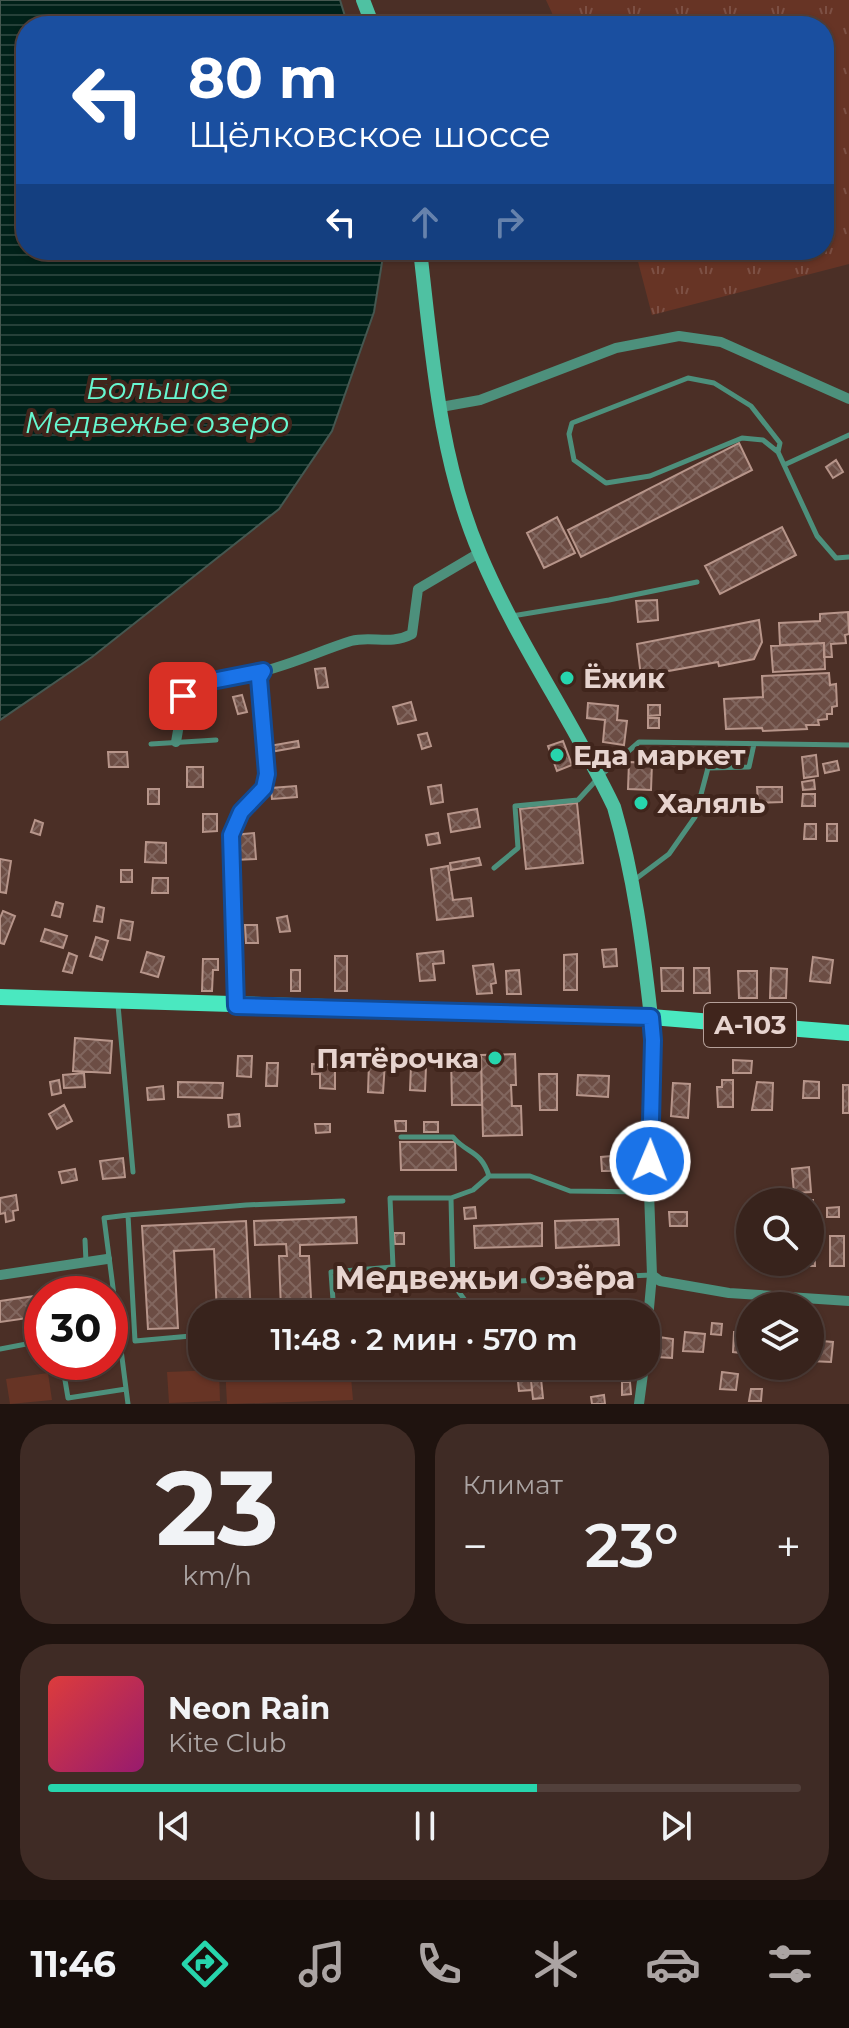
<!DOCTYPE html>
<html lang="ru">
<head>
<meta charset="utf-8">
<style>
  body { margin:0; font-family:Montserrat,sans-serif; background:#3f2b25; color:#f1f3f6; height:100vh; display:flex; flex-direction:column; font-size:30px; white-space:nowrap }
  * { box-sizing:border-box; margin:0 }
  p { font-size:26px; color:#aba4a3 }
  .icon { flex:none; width:44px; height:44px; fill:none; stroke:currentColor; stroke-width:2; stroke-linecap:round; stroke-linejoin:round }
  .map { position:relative; height:1404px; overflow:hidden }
  .drawer { display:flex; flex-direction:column; gap:20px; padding:20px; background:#1f130f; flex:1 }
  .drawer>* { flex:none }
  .banner { position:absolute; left:16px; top:16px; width:818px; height:244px; border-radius:32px; box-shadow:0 2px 6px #0004,0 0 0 2px #52403b; background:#1a4fa0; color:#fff; overflow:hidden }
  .buttons { position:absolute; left:736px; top:1188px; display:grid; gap:16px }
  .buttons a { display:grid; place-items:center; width:88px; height:88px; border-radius:50%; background:#38231c; box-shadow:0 2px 6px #0004,0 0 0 2px #52403b; font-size:40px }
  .speed { position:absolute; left:24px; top:1276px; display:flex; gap:16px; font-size:40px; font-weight:700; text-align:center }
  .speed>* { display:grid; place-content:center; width:104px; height:104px; border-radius:50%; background:#38231c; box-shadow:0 2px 6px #0004,0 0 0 2px #52403b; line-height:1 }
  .speed .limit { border:12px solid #d22; background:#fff; color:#111 }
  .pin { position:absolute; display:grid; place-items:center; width:68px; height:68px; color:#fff; margin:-34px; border-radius:16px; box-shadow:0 4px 12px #0006 }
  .me { position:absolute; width:88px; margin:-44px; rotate:1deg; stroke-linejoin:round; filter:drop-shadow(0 0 6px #0008) }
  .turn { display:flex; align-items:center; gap:28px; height:168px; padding:0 40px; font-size:36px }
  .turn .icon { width:104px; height:104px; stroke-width:2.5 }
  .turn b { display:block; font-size:56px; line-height:68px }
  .lanes { display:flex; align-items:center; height:76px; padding:0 40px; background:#0003; justify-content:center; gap:40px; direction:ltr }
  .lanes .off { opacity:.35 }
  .big { font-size:60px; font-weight:600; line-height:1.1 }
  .drawer .widget { flex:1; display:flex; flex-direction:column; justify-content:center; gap:12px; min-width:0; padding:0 28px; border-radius:32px; background:#3f2b25 }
  .drawer .dial { align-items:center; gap:0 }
  .dial b { font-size:104px; line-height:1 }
  .song { display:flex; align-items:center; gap:24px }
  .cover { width:96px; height:96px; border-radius:12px; background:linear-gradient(135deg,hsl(0 70% 55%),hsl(320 70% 35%)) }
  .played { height:8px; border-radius:4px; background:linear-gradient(90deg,#27d5ad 65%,#52403b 65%) }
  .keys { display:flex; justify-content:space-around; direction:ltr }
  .heat { display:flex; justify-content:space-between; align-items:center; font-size:44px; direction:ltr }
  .drawer .tiles { flex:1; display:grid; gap:20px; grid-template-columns:1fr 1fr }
  .widget:last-child { grid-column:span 2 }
  .trip { position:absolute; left:188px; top:1300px; width:472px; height:80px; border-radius:32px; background:#38231c; box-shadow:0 2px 6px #0004,0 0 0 2px #52403b; font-weight:600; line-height:80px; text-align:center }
  .dock { display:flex; height:128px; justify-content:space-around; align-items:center; background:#160e0b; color:#aba4a3 }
  .dock .icon { width:56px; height:56px }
  .dock .on { color:#27d5ad }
  .dock b { font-size:36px; color:#f1f3f6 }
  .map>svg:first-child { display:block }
  .grass { fill:url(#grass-tufts) }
  .garden { fill:#673425 }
  .water { fill:url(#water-rules); stroke:#455750; stroke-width:2 }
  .building { fill:url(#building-cross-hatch); stroke:#b7958a; stroke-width:2 }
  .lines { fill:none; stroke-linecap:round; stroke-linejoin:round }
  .service { stroke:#4d907c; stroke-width:5 }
  .minor { stroke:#4d907c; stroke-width:10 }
  .secondary { stroke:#4fc1a2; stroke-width:14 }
  .primary { stroke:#4ae8c0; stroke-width:16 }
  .route-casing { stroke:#114b97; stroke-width:20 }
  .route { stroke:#1a73e8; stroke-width:14 }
  .poi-dot { fill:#27d5ad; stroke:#40251c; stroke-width:3 }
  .labels { text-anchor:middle; stroke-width:8; stroke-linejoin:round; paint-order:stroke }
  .shield { fill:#40251c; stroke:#b5a099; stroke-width:2 }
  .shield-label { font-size:26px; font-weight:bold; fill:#e7d4cf }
  .poi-label { font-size:28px; font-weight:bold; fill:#e7d4cf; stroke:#40251c; text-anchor:start }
  .water-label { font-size:30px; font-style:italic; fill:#67f8d1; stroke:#40251c }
  .quarter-label { font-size:32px; font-weight:bold; fill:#e7d4cf; stroke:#40251c }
</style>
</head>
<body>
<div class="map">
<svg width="849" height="1404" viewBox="0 0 849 1404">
  <defs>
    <pattern id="grass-tufts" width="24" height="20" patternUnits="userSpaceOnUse" patternTransform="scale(2)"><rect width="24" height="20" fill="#673425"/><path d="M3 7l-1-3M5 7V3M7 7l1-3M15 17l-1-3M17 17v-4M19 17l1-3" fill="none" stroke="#7d5044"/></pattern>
    <pattern id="water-rules" width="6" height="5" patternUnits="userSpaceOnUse" patternTransform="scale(2)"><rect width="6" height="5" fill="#002119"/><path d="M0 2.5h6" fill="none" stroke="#254039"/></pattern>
    <pattern id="building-cross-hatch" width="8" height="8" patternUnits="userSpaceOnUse" patternTransform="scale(2)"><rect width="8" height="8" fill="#6c4d44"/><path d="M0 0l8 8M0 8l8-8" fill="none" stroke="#81665e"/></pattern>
  </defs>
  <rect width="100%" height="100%" fill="#4b2f26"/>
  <!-- grass -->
  <path class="grass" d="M546,0H849V264L652,315L635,250H824V26H558Z"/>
  <!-- garden -->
  <path class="garden" d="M225,1366H350L353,1400L227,1404Z
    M219,1370L220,1401L169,1403L167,1372Z
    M48,1373L52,1400L10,1404L6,1379Z"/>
  <!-- water -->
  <path class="water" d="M0,0H340L348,26H26V250H384L374,312L332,431L279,509L92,657L0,720Z"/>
  <!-- building -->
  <path class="building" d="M739,443L752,470L581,557L568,530Z
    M836,460L843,472L833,478L826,467Z
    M557,517L575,553L544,568L527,533Z
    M782,527L796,555L720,594L705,566Z
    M657,600L658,620L638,622L636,601Z
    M848,612L849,634L845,635L846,643L831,644L832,657H824V643L780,645L779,623L820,621V614Z
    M759,620L762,642L754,659L719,666L718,662L641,676L637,644Z
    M824,643L825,669L773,672L771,646Z
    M325,668L328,687L318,688L315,669Z
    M829,673L830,685L836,684L837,706L832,707V714H827V719L818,720L819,725H806L807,729L763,731L762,728L726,729L724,699L763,697L762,676Z
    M242,695L247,712L238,714L233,697Z
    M411,702L416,720L398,724L393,707Z
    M588,703L618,706L617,720L627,721L624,745L603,742L605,720L587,718Z
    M648,705H660V715L648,716Z
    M648,718H659V728H648Z
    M427,733L431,746L422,749L418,735Z
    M298,741L299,747L270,752L269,746Z
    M563,741L572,765L557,771L548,746Z
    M108,752H127L128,767H109Z
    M816,755L818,776L804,778L802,757Z
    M837,761L839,770L825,773L823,764Z
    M629,762L652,763L651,790L628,789Z
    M187,767H203V787H187Z
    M814,780L815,789L803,790L802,782Z
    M441,785L443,802L431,804L428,787Z
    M296,786L297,797L272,799L271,788Z
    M757,787H782V802L758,803Z
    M148,789H159V804H148Z
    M803,794H815V806H802Z
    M577,803L583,863L526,869L520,809Z
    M477,809L480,827L451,832L448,814Z
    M203,814H217V831L203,832Z
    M35,820L43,823L40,835L31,832Z
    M805,824H816V839H804Z
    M827,824H837V841H827Z
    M254,833L256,859L234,860L232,835Z
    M438,833L440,843L428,845L426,835Z
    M146,842L166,843V863L145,862Z
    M479,858L481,865L451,870L450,863Z
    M0,859L11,861L6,893L0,892Z
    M448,866L453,900L471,898L473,916L437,920L431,869Z
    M121,870H132V882H121Z
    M153,878H168V893H152Z
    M56,902L63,904L60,917L52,915Z
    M97,906L104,908L102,922L94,921Z
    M3,911L15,916L4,944L0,943V918Z
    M287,916L290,931L280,932L277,918Z
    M121,920L133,922L130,940L118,938Z
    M245,925H257L258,943H246Z
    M45,929L67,936L63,948L41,941Z
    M96,937L108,941L102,960L90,956Z
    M616,949L617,966L604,967L602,950Z
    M443,951L444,963L433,964L435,980L420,981L417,954Z
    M147,952L164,957L158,977L141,972Z
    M69,953L77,956L72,973L63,971Z
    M577,954V990H564V955Z
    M335,956H347V991H335Z
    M813,957L833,960L830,983L810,981Z
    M203,959H218V970H213L212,991H202Z
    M493,964L496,983L491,984L492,993L477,994L473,966Z
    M661,968H683V991H662Z
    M694,968H709L710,993H694Z
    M771,968L787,969L786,998H770Z
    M291,970H300V991H291Z
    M519,970L521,994H507L506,971Z
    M738,971H757V998H739Z
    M75,1038L112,1041L110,1073L73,1071Z
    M515,1054L516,1085H511L512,1106H521L522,1135L483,1136L481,1055Z
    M481,1055L482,1105H452L451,1056Z
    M238,1056H252L251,1077L237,1076Z
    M733,1060L752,1061L751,1073H733Z
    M369,1062H385L383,1093L368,1092Z
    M267,1063H278L277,1086H266Z
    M312,1064L335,1065V1089L320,1088V1074H312Z
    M411,1066L426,1067L425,1091L410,1090Z
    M84,1073L85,1087L64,1088L63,1075Z
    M539,1074H557V1110H540Z
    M578,1075L609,1076L608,1097L577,1095Z
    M59,1080L61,1093L52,1095L50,1082Z
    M722,1080H733V1107H718L717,1087H722Z
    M804,1081L819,1082V1098H803Z
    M178,1082L223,1083L222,1098L178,1097Z
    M757,1082L773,1083L772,1110H752Z
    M673,1083L690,1084L688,1118L671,1116Z
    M843,1085H849V1113H843Z
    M163,1086L164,1099L148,1100L147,1088Z
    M64,1105L72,1121L57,1129L49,1114Z
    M239,1114L240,1126L229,1127L228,1115Z
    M395,1121H406V1131H396Z
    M424,1122H438V1132H424Z
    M315,1124H330V1132L316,1133Z
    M400,1142H455L456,1170H401Z
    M611,1156L612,1171H602L601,1157Z
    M123,1158L125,1177L103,1179L100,1161Z
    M809,1167L811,1192L794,1193L792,1169Z
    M75,1169L77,1180L62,1183L59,1172Z
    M16,1195L18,1210L13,1211L14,1220L6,1222L5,1213L0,1214V1198Z
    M798,1200H813L815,1266H800V1262H810V1202Z
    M475,1207L476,1218L465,1219L464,1208Z
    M839,1207V1217H827V1208Z
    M669,1212H687V1226H670Z
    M356,1217L357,1243L300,1245V1256H309L311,1299L296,1300L297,1310H281L279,1256H287L286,1244L255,1245L254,1221Z
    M618,1219L619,1245L556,1248L555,1221Z
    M246,1221L251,1314H217L214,1249L174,1251L178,1328L148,1329L142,1226Z
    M542,1223V1246L475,1248L474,1226Z
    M394,1233H404V1244H395Z
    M830,1236H844V1266H830Z
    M42,1295V1316L0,1322V1301Z
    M456,1301L457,1314H397L396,1304Z
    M712,1323L722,1324L721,1335L711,1334Z
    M685,1332L705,1334L703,1352L683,1351Z
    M734,1332L750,1333V1354L733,1352Z
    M659,1337L673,1339L672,1358L657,1357Z
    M810,1340L833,1342L831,1362L810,1361Z
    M540,1369L543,1398L533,1399L530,1371Z
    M530,1371L532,1390L519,1391L517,1372Z
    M722,1372L738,1374L736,1390L720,1389Z
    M622,1382H630L631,1394L622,1395Z
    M751,1389H762L761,1401H749Z
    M604,1395L605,1404H592L591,1397Z"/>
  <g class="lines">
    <!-- service -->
    <path class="service" d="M778,452L763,440L742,438L650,476L606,483L574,460L569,434L572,423L688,378L714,383L751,406L780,443L778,452L817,536L836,558L849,557
      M784,465L849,435
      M512,616L609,600L697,582
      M151,744L216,740
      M494,868L518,848L515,806L578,800L600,776L639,742L849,745
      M633,881L669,854L695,817L708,768L749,767L754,744
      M236,1001L231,835L241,812L264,788L267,774L259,678L263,672
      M118,1005L133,1172
      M401,1137H453C467,1154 481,1150 489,1176
      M647,1192L570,1191L530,1176H489L473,1190L451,1198L453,1284L651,1275
      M128,1215L104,1218L128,1404
      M85,1240L86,1262
      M453,1284L475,1314
      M334,1314L331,1272L393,1267L390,1198H451
      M202,1335L135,1341L128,1215L246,1205L343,1201
      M0,1349L42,1341
      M62,1362L68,1398L126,1389
      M461,1371L465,1366"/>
    <!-- minor -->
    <path class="minor" d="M441,407L480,400L616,348L679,336L721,342L849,399
      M176,742L185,690C211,680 236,678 263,671C293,664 322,650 351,641C373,635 389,646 412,634L418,589L479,553
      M0,1275L107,1259
      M652,1275L660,1281L729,1293L849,1301
      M646,1341L652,1275L649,1192L653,1040L651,1017
      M639,1404L644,1366"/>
    <!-- secondary -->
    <path class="secondary" d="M363,0L373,26
      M420,250C432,352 439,459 480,554C517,642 573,721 614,807C634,876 643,946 651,1017"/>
    <!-- primary -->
    <path class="primary" d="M0,997L651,1017L849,1033"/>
  </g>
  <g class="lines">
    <!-- route casing -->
    <g class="route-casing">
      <path id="route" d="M183,696L185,690L207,682L263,671L259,678L267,774L264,788L241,812L231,835L236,1006L651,1017L653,1040L650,1161"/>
    </g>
    <!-- route -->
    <use href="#route" class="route"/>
  </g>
  <!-- markers -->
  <g class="poi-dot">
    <circle cx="567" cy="678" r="8"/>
    <circle cx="557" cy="755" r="8"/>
    <circle cx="641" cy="803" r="8"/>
    <circle cx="495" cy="1058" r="8"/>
  </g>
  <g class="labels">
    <!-- shield labels -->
    <rect class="shield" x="704" y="1003" width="92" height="44" rx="6"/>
    <g class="shield-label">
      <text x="750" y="1034">А-103</text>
    </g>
    <!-- poi labels -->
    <g class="poi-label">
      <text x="583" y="688">Ёжик</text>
      <text x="573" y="765">Еда маркет</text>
      <text x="657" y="813">Халяль</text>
      <text x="479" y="1068" text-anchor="end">Пятёрочка</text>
    </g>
    <!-- water labels -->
    <g class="water-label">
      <text x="157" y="399">Большое<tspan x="157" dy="34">Медвежье озеро</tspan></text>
    </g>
    <!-- quarter labels -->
    <g class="quarter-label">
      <text x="485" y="1289">Медвежьи Озёра</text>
    </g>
  </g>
</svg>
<div class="buttons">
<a><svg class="icon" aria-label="search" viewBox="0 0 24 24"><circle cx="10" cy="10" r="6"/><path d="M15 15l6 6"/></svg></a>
<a><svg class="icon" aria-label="layers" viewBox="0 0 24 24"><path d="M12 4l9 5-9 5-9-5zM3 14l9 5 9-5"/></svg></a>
</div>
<div class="speed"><div class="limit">30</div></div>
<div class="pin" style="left:183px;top:696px;background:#d93025"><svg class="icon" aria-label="arrive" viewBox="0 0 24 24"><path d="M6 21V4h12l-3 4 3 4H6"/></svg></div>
<svg class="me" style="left:650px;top:1161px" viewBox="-20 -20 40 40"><circle r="17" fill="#1a73e8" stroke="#fff" stroke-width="3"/><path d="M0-11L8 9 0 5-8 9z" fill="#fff"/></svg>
<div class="trip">11:48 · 2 мин · 570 m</div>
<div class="banner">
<div class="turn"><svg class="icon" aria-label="left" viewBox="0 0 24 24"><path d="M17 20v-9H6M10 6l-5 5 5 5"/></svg><div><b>80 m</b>Щёлковское шоссе</div></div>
<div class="lanes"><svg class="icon" aria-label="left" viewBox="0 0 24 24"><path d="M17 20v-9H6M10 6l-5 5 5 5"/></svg><svg class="icon off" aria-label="ahead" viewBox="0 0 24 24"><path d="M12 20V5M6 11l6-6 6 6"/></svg><svg class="icon off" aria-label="right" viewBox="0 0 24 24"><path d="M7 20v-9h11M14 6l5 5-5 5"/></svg></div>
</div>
</div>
<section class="drawer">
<div class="tiles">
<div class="widget dial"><b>23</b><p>km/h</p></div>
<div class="widget"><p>Климат</p>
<div class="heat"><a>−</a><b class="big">23°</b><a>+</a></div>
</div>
<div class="widget">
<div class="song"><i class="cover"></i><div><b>Neon Rain</b><p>Kite Club</p></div></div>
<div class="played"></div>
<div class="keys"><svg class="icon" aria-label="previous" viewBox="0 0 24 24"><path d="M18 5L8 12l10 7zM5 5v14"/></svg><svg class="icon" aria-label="pause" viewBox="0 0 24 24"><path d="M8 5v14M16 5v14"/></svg><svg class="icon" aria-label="next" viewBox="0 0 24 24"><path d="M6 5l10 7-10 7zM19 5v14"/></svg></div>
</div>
</div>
</section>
<nav class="dock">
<b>11:46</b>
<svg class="icon on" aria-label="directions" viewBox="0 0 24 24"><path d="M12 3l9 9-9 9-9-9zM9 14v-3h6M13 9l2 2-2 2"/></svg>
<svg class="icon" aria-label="music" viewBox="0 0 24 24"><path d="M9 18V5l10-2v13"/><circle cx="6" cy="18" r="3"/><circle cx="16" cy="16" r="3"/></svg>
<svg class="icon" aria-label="phone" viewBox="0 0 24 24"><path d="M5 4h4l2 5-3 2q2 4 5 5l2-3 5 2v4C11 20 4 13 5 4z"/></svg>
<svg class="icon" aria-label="climate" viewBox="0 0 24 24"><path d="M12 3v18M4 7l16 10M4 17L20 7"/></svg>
<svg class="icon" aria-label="car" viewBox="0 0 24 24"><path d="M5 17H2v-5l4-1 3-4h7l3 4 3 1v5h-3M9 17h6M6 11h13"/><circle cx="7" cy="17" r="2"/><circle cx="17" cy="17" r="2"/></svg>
<svg class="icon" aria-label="filters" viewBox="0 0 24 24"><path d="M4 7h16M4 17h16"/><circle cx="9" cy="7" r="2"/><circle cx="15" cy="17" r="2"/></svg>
</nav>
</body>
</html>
